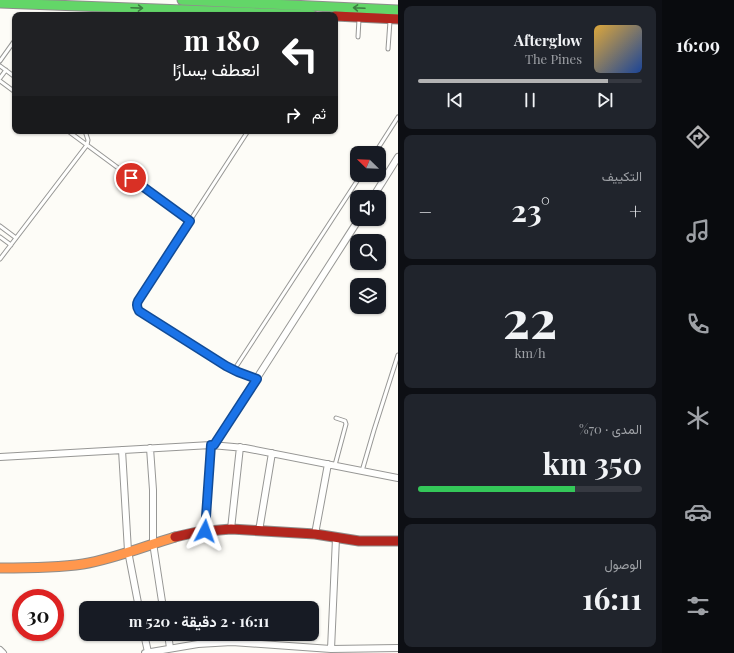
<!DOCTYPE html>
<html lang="ar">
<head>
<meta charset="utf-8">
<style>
  body { margin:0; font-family:"Playfair Display",Vazirmatn,serif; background:#20242c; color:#f1f3f6; direction:rtl; height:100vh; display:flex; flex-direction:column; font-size:15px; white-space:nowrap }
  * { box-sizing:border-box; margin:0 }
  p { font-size:13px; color:#9ea1a6 }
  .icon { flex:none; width:22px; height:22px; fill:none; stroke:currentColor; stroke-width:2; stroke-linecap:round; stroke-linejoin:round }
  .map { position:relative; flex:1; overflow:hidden; direction:ltr }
  .drawer { display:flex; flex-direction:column; gap:6px; padding:6px; background:#0d0f14; width:264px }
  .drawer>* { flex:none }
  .banner { position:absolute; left:12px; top:12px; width:326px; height:122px; border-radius:8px; box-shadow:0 1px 3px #0004; direction:rtl; background:#202124; color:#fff; overflow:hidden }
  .needle { width:26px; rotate:293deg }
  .controls { position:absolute; left:350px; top:146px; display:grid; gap:8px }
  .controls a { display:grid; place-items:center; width:36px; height:36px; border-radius:8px; background:#171b24; box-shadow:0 1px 3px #0004; font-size:20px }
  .speed { position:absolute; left:12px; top:589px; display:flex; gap:8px; font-size:20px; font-weight:700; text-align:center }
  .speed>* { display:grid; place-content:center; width:52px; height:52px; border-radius:50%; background:#171b24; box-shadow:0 1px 3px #0004; line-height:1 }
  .speed .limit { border:6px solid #d22; background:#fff; color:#111 }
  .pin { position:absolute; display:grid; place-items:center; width:34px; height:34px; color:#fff; margin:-17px; border:2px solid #fff; border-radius:50%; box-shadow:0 1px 4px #0007 }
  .me { position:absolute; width:44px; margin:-22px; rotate:4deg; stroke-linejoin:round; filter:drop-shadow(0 0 3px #0008) }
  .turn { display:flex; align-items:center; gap:14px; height:84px; padding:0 12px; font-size:18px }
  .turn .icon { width:52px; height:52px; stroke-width:2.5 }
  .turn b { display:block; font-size:28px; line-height:34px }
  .then { display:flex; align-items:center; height:38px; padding:0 12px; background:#0003; gap:8px; font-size:15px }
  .big { font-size:30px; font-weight:700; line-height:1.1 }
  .drawer .tile { flex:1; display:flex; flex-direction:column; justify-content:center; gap:6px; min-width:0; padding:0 14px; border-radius:8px; background:#20242c }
  .drawer .dial { align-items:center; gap:0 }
  .dial b { font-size:52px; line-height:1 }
  .song { display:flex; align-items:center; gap:12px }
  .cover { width:48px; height:48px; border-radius:6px; background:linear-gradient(135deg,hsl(40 70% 55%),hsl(220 70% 35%)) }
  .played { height:4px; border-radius:2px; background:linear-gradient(90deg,#b2b2b3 85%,#363941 85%) }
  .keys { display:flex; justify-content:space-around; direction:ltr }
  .heat { display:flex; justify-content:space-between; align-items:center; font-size:22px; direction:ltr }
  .charge { height:6px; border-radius:3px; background:linear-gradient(90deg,#34c759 70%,#363941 0) }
  .trip { position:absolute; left:79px; top:601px; width:240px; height:40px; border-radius:8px; background:#171b24; box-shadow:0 1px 3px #0004; font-weight:700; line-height:40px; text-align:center; direction:rtl }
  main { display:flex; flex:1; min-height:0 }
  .tabs { display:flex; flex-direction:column; width:72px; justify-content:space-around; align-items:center; background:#090b0e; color:#9ea1a6 }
  .tabs .icon { width:28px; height:28px }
  .tabs .selected { color:#b2b2b3 }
  .tabs b { font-size:18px; color:#f1f3f6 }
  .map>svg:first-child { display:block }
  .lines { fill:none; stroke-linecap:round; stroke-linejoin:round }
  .lane-casing { stroke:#979795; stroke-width:5 }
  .street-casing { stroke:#979795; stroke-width:8 }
  .fast-casing { stroke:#8e8d8b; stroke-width:11 }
  .slow-casing { stroke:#8e8d8b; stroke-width:11 }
  .jam-casing { stroke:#8e8d8b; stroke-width:11 }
  .lane { stroke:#fffffe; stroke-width:3 }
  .street { stroke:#fffffe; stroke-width:6 }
  .fast { stroke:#63d668; stroke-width:9 }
  .slow { stroke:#ff974d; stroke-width:9 }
  .jam { stroke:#b3261e; stroke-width:9 }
  .oneway { stroke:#3e7d41 }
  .route-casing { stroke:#114b97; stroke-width:10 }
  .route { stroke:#1a73e8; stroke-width:7 }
</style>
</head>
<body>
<main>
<nav class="tabs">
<b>16:09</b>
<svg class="icon selected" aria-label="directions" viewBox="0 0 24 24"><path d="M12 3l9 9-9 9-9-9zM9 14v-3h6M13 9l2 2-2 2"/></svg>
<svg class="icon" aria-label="music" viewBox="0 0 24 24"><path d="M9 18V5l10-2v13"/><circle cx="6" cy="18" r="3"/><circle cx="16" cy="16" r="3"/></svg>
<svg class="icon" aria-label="phone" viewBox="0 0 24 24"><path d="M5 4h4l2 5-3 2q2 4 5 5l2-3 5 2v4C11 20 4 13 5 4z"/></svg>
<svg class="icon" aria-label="climate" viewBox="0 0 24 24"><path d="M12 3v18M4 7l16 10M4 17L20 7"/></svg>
<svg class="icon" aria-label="car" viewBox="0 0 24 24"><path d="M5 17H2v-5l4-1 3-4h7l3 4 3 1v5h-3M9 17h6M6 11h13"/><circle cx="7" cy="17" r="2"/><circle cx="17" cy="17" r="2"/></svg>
<svg class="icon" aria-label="filters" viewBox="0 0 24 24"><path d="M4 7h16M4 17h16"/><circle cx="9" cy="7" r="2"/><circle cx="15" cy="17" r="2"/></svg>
</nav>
<section class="drawer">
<div class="tile">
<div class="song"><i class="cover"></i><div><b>Afterglow</b><p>The Pines</p></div></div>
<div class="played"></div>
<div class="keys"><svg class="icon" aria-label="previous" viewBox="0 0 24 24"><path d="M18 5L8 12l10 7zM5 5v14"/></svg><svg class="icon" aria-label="pause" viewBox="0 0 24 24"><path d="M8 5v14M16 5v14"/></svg><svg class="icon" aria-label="next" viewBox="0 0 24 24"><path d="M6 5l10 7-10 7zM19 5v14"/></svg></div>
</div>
<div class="tile"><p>التكييف</p>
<div class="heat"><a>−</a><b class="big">23°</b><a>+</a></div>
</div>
<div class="tile dial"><b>22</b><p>km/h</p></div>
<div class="tile"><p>المدى · 70%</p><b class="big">350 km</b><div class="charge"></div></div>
<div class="tile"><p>الوصول</p><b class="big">16:11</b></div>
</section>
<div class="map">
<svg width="398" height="653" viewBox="0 0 398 653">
  <rect width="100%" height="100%" fill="#fdfcf7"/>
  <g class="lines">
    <!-- lane casing -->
    <g class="lane-casing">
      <path id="lane" d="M358,37L359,19
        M388,49L390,21
        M0,61L15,40
        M0,66L15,77
        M0,78L6,70
        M0,81L15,92
        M68,131L190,221
        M248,131L138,301L137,306L139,311L226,366L238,372L257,379
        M375,153L398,117
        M0,226L16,238
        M0,237L11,245
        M0,259L87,145L88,140L85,131
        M234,370L361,175
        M335,465L346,424L345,421L336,418
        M362,471L374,430L398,355"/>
    </g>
    <!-- street casing -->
    <g class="street-casing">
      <path id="street" d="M373,197L398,157
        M214,445L359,219
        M150,448L153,490V543L163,608
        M122,450L128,551L139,608
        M0,457L211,445L245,448L398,478
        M231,529L240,447
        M205,531L211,445
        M259,531L272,453
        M315,534L328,464
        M144,634L148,652
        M168,634L170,648
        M331,649L336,538
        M0,650L3,653
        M145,653L198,644L232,642L331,649L398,648"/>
    </g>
    <!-- fast casing -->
    <g class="fast-casing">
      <path id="fast" d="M182,0L398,10
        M0,3L312,15"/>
    </g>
    <!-- slow casing -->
    <g class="slow-casing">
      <path id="slow" d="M0,568C28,568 56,568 83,564C114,559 145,546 175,537"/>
    </g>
    <!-- jam casing -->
    <g class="jam-casing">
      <path id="jam" d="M335,16L398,19
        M175,537L197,532L231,529L315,534L359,541H398"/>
    </g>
    <!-- lane -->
    <use href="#lane" class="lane"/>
    <!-- street -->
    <use href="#street" class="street"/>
    <!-- fast -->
    <use href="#fast" class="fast"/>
    <!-- slow -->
    <use href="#slow" class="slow"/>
    <!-- jam -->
    <use href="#jam" class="jam"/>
  </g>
  <!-- one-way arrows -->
  <defs><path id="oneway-shaft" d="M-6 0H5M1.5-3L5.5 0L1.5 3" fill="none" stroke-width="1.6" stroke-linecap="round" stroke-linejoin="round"/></defs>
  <g class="oneway">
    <use href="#oneway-shaft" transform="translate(137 8) rotate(2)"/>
    <use href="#oneway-shaft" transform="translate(359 8) rotate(-177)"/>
  </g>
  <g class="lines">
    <!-- route casing -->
    <g class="route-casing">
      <path id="route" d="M131,178L190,221L138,301C136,305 137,308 139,311L226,366L238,372L257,379L214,445H211L205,531"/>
    </g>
    <!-- route -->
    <use href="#route" class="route"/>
  </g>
</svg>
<div class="controls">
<a><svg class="needle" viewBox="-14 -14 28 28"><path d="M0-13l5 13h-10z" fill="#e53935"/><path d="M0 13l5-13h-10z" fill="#9ea1a6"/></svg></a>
<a><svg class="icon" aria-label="sound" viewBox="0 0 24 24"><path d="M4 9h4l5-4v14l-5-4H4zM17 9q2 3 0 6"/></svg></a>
<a><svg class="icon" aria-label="search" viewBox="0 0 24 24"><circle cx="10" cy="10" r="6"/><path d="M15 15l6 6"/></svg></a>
<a><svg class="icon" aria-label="layers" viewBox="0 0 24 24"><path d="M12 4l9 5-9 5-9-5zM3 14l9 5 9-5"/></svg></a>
</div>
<div class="speed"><div class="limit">30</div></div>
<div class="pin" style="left:131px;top:178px;background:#d93025"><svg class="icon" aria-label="arrive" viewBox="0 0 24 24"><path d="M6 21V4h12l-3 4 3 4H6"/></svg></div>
<svg class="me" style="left:205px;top:531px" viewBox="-20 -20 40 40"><path d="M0-17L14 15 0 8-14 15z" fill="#1a73e8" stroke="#fff" stroke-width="4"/></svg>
<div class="trip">16:11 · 2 دقيقة · 520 m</div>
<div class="banner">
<div class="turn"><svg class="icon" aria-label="left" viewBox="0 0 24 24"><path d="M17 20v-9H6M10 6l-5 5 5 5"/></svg><div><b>180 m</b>انعطف يسارًا</div></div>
<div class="then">ثم<svg class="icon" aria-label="right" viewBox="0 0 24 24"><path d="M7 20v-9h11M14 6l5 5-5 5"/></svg></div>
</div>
</div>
</main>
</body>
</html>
